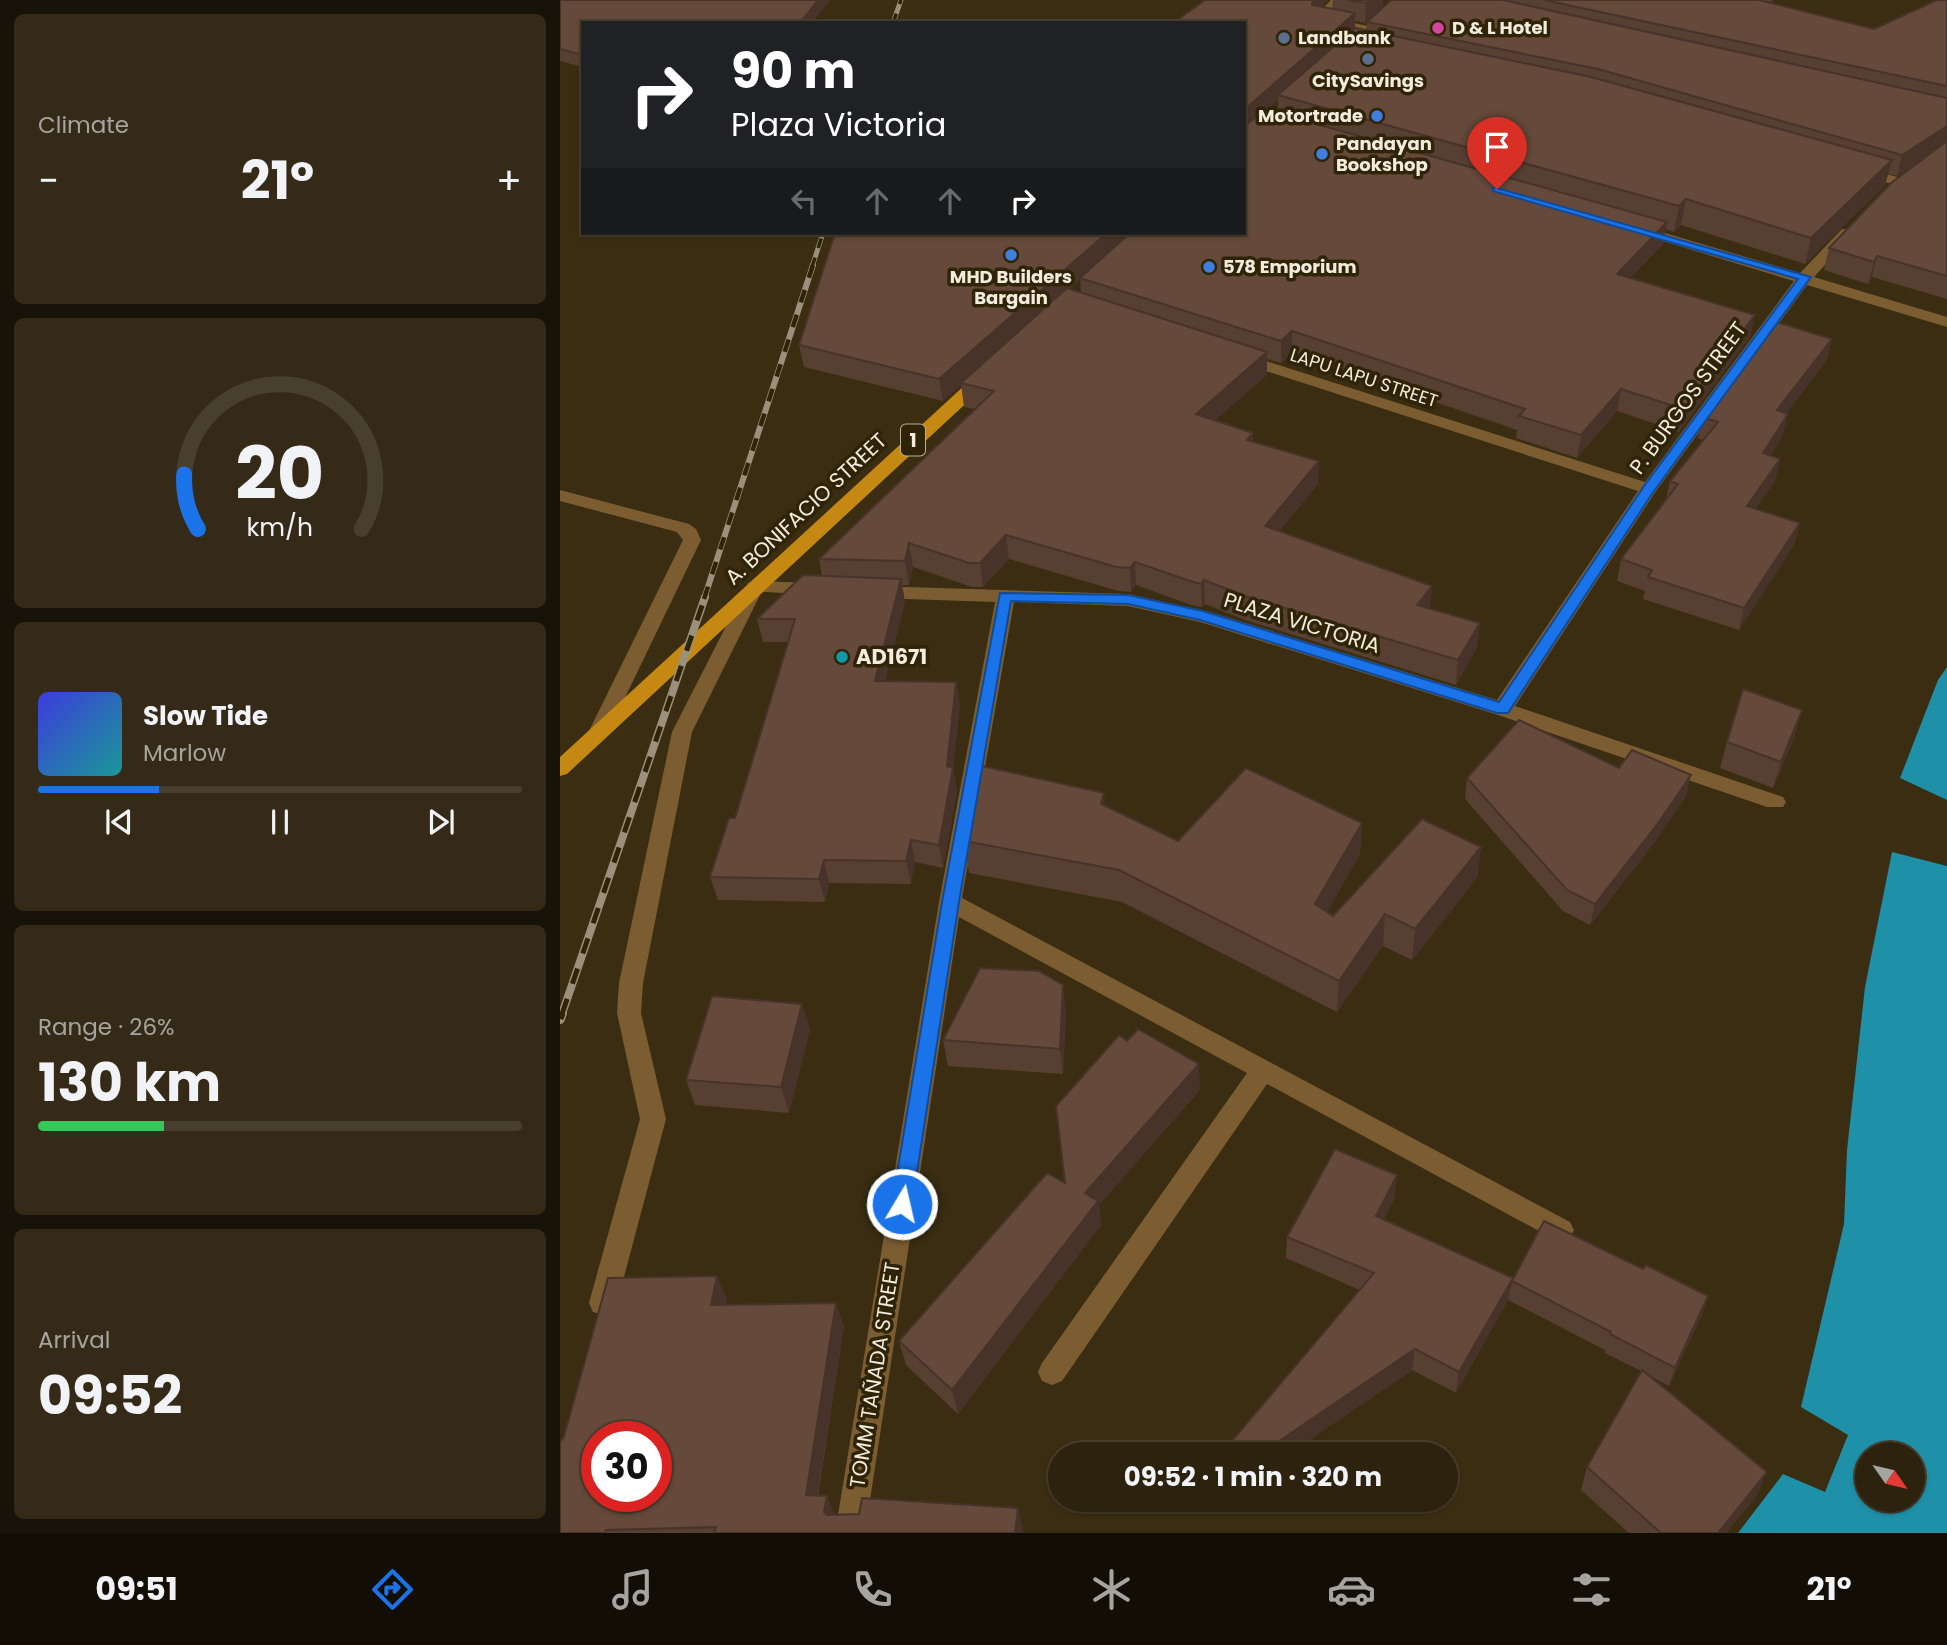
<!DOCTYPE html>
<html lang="en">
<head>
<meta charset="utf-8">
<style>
  body { margin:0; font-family:Poppins,sans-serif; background:#342a17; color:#f1f3f6; height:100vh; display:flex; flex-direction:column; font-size:26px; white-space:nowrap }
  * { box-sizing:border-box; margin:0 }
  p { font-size:23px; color:#a6a49e }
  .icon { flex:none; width:38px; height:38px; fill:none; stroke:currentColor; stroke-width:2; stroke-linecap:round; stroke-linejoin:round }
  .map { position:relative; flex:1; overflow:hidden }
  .panel { display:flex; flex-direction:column; gap:14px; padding:14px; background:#181308; width:560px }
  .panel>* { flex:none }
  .top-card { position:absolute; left:21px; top:21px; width:665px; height:214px; border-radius:0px; box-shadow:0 2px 5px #0004,0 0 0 2px #483f2e; background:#202124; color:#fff; overflow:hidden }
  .needle { width:46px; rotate:124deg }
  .tools { position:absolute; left:1295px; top:1442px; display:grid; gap:14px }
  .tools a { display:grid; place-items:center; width:70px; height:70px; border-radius:50%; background:#2c220e; box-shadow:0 2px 5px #0004,0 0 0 2px #483f2e; font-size:35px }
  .speed { position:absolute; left:21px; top:1421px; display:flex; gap:14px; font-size:35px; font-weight:700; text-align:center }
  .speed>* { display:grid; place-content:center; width:91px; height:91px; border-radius:50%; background:#2c220e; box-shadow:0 2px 5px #0004,0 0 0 2px #483f2e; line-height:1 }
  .speed .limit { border:10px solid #d22; background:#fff; color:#111 }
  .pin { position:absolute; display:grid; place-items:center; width:60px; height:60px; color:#fff; margin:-72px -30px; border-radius:50% 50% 50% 0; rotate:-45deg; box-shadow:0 0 7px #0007 }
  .pin .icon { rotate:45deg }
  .me { position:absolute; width:77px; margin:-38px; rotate:9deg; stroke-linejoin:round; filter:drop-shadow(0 0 5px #0008) }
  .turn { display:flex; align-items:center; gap:24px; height:147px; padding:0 35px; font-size:32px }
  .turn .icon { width:91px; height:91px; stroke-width:2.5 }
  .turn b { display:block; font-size:49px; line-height:60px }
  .lanes { display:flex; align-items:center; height:66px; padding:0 35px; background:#0003; justify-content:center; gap:35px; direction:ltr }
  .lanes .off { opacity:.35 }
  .big { font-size:52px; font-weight:700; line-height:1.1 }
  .panel .tile { flex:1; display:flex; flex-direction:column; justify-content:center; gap:10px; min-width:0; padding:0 24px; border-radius:10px; background:#342a17 }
  .panel .dial { align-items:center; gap:0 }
  .dial svg { height:182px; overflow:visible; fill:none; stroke:#483f2e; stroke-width:7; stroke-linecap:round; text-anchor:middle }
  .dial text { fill:#f1f3f6; stroke:none }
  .song { display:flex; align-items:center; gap:21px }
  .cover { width:84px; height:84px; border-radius:10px; background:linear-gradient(135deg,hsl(240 70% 55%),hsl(180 70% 35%)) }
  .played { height:7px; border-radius:4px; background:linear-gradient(90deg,#1a73e8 25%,#483f2e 25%) }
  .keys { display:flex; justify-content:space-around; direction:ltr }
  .heat { display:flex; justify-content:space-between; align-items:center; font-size:38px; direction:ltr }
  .charge { height:10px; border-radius:5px; background:linear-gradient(90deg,#34c759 26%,#483f2e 0) }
  .trip { position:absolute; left:488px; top:1442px; width:410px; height:70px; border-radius:35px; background:#2c220e; box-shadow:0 2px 5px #0004,0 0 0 2px #483f2e; font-weight:700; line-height:70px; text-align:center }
  .tab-bar { display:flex; height:112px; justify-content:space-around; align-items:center; background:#120e06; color:#a6a49e }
  .tab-bar .icon { width:49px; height:49px }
  .tab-bar .active { color:#1a73e8 }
  .tab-bar b { font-size:32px; color:#f1f3f6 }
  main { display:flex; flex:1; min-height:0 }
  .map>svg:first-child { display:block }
  .water { fill:#1e90a8; fill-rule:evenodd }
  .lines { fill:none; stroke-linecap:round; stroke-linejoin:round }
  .lane { fill:#7b5d31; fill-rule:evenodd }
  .street { fill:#7b5d31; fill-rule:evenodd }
  .primary { fill:#c58813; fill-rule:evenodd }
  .rail-far3-casing { stroke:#9a907b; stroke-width:5 }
  .rail-far2-casing { stroke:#9a907b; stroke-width:6 }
  .rail-far1-casing { stroke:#9a907b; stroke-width:8 }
  .rail-casing { stroke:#9a907b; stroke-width:10 }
  .rail-far3 { stroke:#2f2308; stroke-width:3.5; stroke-dasharray:10; stroke-linecap:butt }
  .rail-far2 { stroke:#2f2308; stroke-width:4.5; stroke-dasharray:13; stroke-linecap:butt }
  .rail-far1 { stroke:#2f2308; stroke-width:5; stroke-dasharray:16; stroke-linecap:butt }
  .rail { stroke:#2f2308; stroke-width:7; stroke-dasharray:20; stroke-linecap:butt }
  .wall { fill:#573f32; fill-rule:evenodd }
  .shaded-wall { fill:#473329 }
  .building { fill:#65493a; stroke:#473329; stroke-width:2; fill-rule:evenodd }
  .route { fill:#1a73e8; stroke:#114b97; stroke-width:2 }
  .hotel-dot { fill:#d1479c; stroke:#2f2308; stroke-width:2.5 }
  .service-dot { fill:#5c6f8a; stroke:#2f2308; stroke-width:2.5 }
  .shop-dot { fill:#3f7fe0; stroke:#2f2308; stroke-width:2.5 }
  .culture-dot { fill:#0f9aa8; stroke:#2f2308; stroke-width:2.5 }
  .labels { text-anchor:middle; stroke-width:7; stroke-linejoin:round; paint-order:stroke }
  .far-poi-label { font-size:18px; font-weight:bold; fill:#f3ecdc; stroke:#2f2308; text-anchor:start }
  .far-street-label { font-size:18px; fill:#f3ecdc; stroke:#2f2308 }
  .shield { fill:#2f2308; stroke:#b8b09c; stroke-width:2 }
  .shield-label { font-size:19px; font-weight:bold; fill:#f3ecdc }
  .street-label { font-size:21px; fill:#f3ecdc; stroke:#2f2308 }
  .poi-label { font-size:21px; font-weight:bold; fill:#f3ecdc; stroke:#2f2308; text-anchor:start }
</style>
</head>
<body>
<main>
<section class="panel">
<div class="tile"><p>Climate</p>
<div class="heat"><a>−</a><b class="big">21°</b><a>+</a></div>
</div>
<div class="tile dial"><svg viewBox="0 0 100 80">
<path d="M14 69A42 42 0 1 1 86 69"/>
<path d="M14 69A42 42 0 0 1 8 45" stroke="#1a73e8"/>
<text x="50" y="56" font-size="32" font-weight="700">20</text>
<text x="50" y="72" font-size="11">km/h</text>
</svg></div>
<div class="tile">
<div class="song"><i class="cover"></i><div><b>Slow Tide</b><p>Marlow</p></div></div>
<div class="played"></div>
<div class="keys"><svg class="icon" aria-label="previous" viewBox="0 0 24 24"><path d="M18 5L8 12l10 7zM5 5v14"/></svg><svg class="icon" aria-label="pause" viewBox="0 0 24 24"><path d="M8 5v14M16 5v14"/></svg><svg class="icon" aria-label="next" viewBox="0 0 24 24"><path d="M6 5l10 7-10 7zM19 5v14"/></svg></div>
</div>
<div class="tile"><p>Range · 26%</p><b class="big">130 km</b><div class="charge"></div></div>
<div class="tile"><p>Arrival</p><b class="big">09:52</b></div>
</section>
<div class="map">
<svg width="1387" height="1533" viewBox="0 0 1387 1533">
  <rect width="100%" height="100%" fill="#3a2d12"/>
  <!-- water -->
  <path class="water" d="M1387,667V800L1340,778L1378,680Z
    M1332,852L1387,866V1533H1178L1223,1474L1265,1492L1288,1435L1241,1407L1284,1224L1287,1150L1305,987ZM1307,1454H1353V1500H1307Z"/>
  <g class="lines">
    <!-- lane -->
    <path class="lane" d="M771,0H784L767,18L814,27V33L754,23V17Z
      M1299,167L1349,180L1351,183L1344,187L1294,174L1292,171Z
      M195,581L204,587L132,732L83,983L81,1013L106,1119L57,1303L53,1312L43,1315L33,1312L29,1303L80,1119L57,1013L59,983L112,732L186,587Z"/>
    <!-- street -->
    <path class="street" d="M1078,225L1240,273L1282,229H1292V235L1254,277L1387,317V327L1247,285L1096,491L955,706L1223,797L1226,802L1223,807H1207L935,714L640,622L568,606L454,602L402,898L1010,1222L1014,1230L1010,1238L1001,1242L992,1238L707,1084L502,1381L492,1385L482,1381L478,1372L482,1363L687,1073L399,917L305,1533H275L379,902L435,602L316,598L307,592L316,586L568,594L650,612L937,700L1078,491L675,361L673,358L681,353L687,355L1085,482L1234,281L1073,232L1071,229Z
      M0,490L129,524L136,529L141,540L47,735L37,742L27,735L123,540L117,532L0,501Z
      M195,581L256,583L265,589L256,595L188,591L186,587L188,583Z"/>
    <!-- primary -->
    <path class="primary" d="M424,372L432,377L430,381L7,774L0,776V757L418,373Z"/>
    <!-- rail-far3 casing -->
    <g class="rail-far3-casing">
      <path id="rail-far3" d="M333,23L341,0
        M252,267L263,233"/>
    </g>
    <!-- rail-far2 casing -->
    <g class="rail-far2-casing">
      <path id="rail-far2" d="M144,599L253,265"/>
    </g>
    <!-- rail-far1 casing -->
    <g class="rail-far1-casing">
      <path id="rail-far1" d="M2,1014L145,597"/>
    </g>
    <!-- rail casing -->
    <g class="rail-casing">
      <path id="rail" d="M0,1019L2,1013"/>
    </g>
    <!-- rail-far3 -->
    <use href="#rail-far3" class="rail-far3"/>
    <!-- rail-far2 -->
    <use href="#rail-far2" class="rail-far2"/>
    <!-- rail-far1 -->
    <use href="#rail-far1" class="rail-far1"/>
    <!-- rail -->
    <use href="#rail" class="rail"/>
  </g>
  <!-- wall -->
  <path class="wall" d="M0,0H270L252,23H23V67L0,61Z
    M645,0H768L761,7L772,9L773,0H823V7L831,0H1214L1209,3L1314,29L1387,0V299L1312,277L1308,284L1264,270L1269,248L1370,154L1337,176L1328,174L1325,185L1245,264L1121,225L1114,232L1105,229L1103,244L1070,278L1190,337L1119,432L1057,411L1017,458L956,438L957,430L732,353L721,363L707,359V375L655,420L693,441L758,484L719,531L870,608L917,647L896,685L685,620L645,604L642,607L631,605L576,585L571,592L558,591L449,559L423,587H412L353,567L349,585H342L345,602L325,681L396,682L400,705L393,768L397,791L383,868L355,862L351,884L269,883L265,902L158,900L150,877L175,818L228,642H203L197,619L262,576L259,559L415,409L404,407L401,384L383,401L244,367L239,345L684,233ZM795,21L805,23L807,22L806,30L795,28ZM718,100V113L707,110L713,104ZM520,279L521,293L509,289Z
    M1272,339L1267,360L1226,413L1223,435L1210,456L1220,459L1215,481L1195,509L1240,523L1234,545L1179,630L1083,599L1085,591L1057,581L1061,559L1106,499L1110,481L1143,440L1138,438L1142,417Z
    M1235,736L1213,788L1160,768L1167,742Z
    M1059,768L1126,796L1094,843L1030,925L1003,911L905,799L907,778Z
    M545,806L618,841L802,823L800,854L767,912L773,916L921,847L917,878L852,960L823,946L777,1012L562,902L409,873L404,841Z
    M242,1004L250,1030L229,1113L135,1105L126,1080Z
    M506,1011L503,1074L388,1066L383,1040Z
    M640,1090L539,1205L541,1225L398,1414L346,1365L339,1341L505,1183Z
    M835,1197L824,1219L953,1278L1083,1269L1148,1296L1142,1315L1109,1386L1088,1375L1197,1495L1166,1533H1069L1021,1490L1027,1467L1081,1371L1045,1353V1350L948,1300L896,1393L852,1370L729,1454H661L800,1290L726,1258L727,1237Z
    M167,1299L166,1305L284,1326L258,1496H267L274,1514L463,1529L462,1533H0Z
    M646,1500H662L652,1507Z"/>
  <!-- shaded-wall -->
  <path class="shaded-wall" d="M258,0H270L252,23H240Z
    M752,0H768L752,15Z
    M810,0H823V7L805,23L806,3Z
    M795,13V32L718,95V100L684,130V110Z
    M1387,126V143L1337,176L1342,155Z
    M1332,160L1325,185L1245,264L1251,238Z
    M1126,199L1121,225L1114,232L1119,206Z
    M1107,222L1103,244L1053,295L1057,274Z
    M547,233H572L383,401L379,379Z
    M1317,256L1312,277L1308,284L1314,262Z
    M1195,315L1190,337L1119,432L1123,409Z
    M732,331V353L721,363V341Z
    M1272,339L1267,360L1212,432L1217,410Z
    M707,352V375L636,437V414Z
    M1061,389L1057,411L1017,458L1021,435Z
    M1228,414L1223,435L1198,475L1203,453Z
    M693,433V456L687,440Z
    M1220,459L1215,481L1181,528L1187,506Z
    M759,461L758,484L704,550L705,526Z
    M1240,523L1234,545L1179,630L1184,608Z
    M446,535L449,559L423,587L420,563Z
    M349,543L353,567L349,585L345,561Z
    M575,562L576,585L571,592L570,568Z
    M341,579L345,602L319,704L315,681Z
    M644,580L645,604L642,607L641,584Z
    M872,586L870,610L857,605Z
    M920,623L917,647L896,685L898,660Z
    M396,682L400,705L393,770V768L397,791L383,868L379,845Z
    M1242,710L1235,736L1213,788L1221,762Z
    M1131,775L1126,796L1094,843L1030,925L1035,904Z
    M544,793L546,825L541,804Z
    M802,823L800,854L754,935L755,904Z
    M351,840L355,862L351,884L346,861Z
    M921,847L917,878L852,960L855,929Z
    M264,860L269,883L265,902L259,879Z
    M825,914L823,946L777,1012L779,981Z
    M503,985L506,1011L503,1074L500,1049Z
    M242,1004L250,1030L229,1113L221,1087Z
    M639,1064L640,1090L539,1205L541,1225L398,1414L392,1390L525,1193Z
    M837,1175L835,1197L815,1238L816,1216Z
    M157,1276L167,1299L161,1328L151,1305Z
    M953,1278L948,1300L896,1393L899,1372Z
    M1148,1296L1142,1315L1109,1386L1115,1368Z
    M276,1303L284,1326L254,1516L246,1495Z
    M855,1349L852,1370L729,1454H700Z
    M1207,1472L1197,1495L1166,1533H1158Z
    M267,1496L275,1517L272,1533L264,1512Z
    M652,1500H662L652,1507Z
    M458,1508L463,1529L462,1533H455Z"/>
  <!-- building -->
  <path class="building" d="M0,0H258L240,23H23V55L0,49Z
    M645,0H753L752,5L795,13L684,110V23H613Z
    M788,0H810L806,3Z
    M831,0H943L1387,98V126L1342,155L1038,69L807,22Z
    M984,0H1199L1314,29L1377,0H1387V86Z
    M795,28L1031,77L1332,160L1251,238L1126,199L1119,206L718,95Z
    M706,110L1107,222L1057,274L1195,315L1123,409L1061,389L1021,435L959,416L965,409L732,331L721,341L520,278L570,233H684V126Z
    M1387,141V276L1317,256L1314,262L1269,248L1331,183Z
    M275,233H547L379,379L239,345Z
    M507,288L707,352L636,414L693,433L687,440L759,461L705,526L872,586L857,605L920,623L898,660L685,596L644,580L641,584L630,581L575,562L570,568L556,567L446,535L420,563H409L349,543L345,561L259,559L434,391L401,383Z
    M1213,321L1272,339L1217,410L1228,414L1203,453L1220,459L1187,506L1240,523L1184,608L1088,577L1092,570L1061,559L1118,484L1110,481L1158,422L1142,417Z
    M243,575L341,579L315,681L396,682L387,766L393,768L379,845L351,840L346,861L264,860L259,879L150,877L169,818H175L235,619H197Z
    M1183,689L1242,710L1221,762L1167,742Z
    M959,720L1059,768L1072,750L1131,775L1099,822L1035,904L1007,890L907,778Z
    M418,765L544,793L541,804L618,841L686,768L802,823L755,904L773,916L862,819L921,847L855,929L825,914L779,981L559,870L404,841Z
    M420,968L479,971L503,985L500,1049L383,1040Z
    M152,996L242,1004L221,1087L126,1080Z
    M578,1029L639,1064L525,1193L538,1201L392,1390L339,1341L487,1173L505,1183L496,1106L559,1035L567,1041Z
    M775,1149L837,1175L816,1216L953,1278L899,1372L855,1349L700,1454H661L814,1273L727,1237Z
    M984,1221L1083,1269L1086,1265L1148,1296L1115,1368L1050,1334L1051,1332L952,1281Z
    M157,1276L151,1305L276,1303L246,1495L267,1496L264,1512L267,1515L299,1514L302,1498L458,1508L455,1533H154L156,1527L46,1530L45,1533H0V1443L4,1436L48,1278ZM37,1437H96V1496H37Z
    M1082,1370L1207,1472L1158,1533H1101L1027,1467Z"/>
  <!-- route -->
  <path class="route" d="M933,187L1251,277L1094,491L948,713H937L640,620L568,604L451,601L399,902L352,1204L349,1210L342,1213L335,1210L332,1204L382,902L440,593L568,595L643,611L939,702L1084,486L1238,279L933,191Z"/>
  <!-- markers -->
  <circle class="hotel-dot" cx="878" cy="28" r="7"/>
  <g class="service-dot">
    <circle cx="724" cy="38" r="7"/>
    <circle cx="808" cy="59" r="7"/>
  </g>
  <g class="shop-dot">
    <circle cx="817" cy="116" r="7"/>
    <circle cx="762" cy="154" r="7"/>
    <circle cx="451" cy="255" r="7"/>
    <circle cx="649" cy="267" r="7"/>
  </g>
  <circle class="culture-dot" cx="282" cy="657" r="7"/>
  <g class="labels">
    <!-- far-poi labels -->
    <g class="far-poi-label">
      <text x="892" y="34">D &amp; L Hotel</text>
      <text x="738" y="44">Landbank</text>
      <text x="808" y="87" text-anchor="middle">CitySavings</text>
      <text x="803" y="122" text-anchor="end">Motortrade</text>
      <text x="776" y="150">Pandayan<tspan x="776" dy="21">Bookshop</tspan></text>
      <text x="663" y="273">578 Emporium</text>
      <text x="451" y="283" text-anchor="middle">MHD Builders<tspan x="451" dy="21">Bargain</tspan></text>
    </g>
    <!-- far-street labels -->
    <g class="far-street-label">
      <text transform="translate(804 378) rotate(18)" y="6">LAPU LAPU STREET</text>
    </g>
    <!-- shield labels -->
    <rect class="shield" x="341" y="424.5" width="24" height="31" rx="5"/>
    <g class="shield-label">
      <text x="353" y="447">1</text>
    </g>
    <!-- street labels -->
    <g class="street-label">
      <text transform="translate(1128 398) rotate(-54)" y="7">P. BURGOS STREET</text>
      <text transform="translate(246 509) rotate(-43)" y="7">A. BONIFACIO STREET</text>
      <text transform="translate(742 623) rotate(17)" y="7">PLAZA VICTORIA</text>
      <text transform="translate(315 1375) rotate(-81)" y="7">TOMM TAÑADA STREET</text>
    </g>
    <!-- poi labels -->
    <g class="poi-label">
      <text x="296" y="664">AD1671</text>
    </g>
  </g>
</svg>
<div class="tools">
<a><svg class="needle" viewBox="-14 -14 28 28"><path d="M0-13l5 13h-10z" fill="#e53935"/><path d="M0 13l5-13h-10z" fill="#a6a49e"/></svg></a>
</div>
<div class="speed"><div class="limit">30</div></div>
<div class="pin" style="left:937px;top:189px;background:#d93025"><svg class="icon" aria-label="arrive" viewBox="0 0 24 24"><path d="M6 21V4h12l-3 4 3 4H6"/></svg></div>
<svg class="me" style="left:342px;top:1204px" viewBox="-20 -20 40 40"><circle r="17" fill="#1a73e8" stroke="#fff" stroke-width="3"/><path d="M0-11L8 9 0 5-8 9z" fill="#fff"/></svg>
<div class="trip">09:52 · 1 min · 320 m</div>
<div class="top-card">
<div class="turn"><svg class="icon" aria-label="right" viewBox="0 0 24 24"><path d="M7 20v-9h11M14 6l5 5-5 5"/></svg><div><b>90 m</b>Plaza Victoria</div></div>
<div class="lanes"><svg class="icon off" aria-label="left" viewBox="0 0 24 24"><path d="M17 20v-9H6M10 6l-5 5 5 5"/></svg><svg class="icon off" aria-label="ahead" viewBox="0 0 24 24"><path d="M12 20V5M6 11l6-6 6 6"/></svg><svg class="icon off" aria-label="ahead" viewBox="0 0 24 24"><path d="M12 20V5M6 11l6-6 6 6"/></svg><svg class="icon" aria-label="right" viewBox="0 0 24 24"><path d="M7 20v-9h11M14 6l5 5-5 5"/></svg></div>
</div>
</div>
</main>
<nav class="tab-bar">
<b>09:51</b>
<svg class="icon active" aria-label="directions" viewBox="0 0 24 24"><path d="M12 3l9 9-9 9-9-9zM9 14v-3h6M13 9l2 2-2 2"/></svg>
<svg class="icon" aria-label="music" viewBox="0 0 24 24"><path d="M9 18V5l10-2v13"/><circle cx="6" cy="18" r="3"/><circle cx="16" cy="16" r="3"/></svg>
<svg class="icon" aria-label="phone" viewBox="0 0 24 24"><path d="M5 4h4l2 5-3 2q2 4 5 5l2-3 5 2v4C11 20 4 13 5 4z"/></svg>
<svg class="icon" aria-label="climate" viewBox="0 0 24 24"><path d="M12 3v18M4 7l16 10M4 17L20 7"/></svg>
<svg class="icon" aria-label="car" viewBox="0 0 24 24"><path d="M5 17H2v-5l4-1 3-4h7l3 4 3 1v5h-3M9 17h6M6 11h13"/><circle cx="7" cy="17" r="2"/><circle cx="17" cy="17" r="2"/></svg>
<svg class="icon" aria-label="filters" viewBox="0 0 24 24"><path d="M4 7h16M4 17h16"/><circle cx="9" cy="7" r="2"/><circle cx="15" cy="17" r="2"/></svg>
<b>21°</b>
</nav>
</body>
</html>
